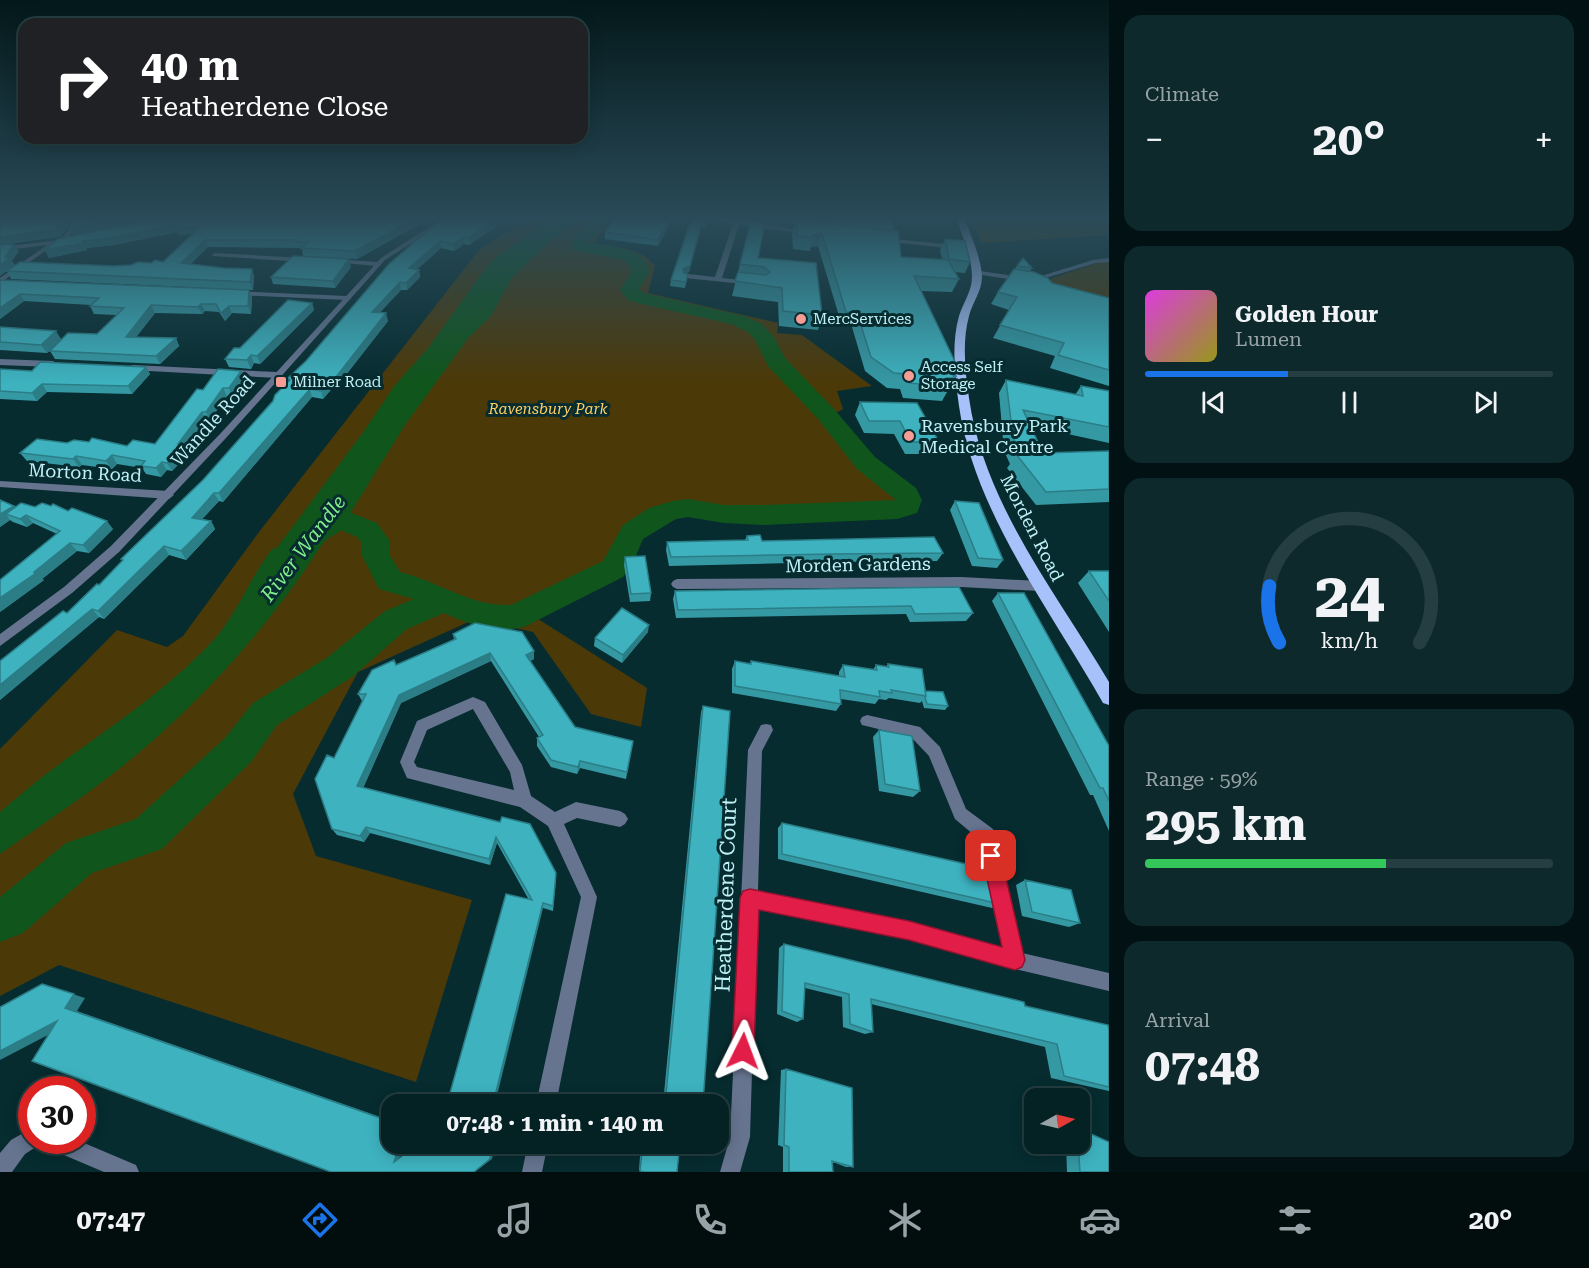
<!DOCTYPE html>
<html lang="en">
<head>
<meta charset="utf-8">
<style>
  body { margin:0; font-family:"Roboto Serif",serif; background:#0d292c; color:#f1f3f6; height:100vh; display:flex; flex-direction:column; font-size:22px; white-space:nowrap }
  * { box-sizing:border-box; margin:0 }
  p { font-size:20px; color:#97a3a6 }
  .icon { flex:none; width:33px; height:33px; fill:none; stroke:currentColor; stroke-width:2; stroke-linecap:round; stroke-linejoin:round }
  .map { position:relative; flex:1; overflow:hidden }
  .panel { display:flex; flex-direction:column; gap:15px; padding:15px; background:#021214; width:480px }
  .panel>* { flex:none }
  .banner { position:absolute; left:18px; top:18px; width:570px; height:126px; border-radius:18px; box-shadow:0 3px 15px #0003,0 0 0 2px #253e41; background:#202124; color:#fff; overflow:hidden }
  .needle { width:39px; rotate:82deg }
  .controls { position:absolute; left:1024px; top:1088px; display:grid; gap:12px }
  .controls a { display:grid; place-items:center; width:66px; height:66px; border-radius:12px; background:#042124; box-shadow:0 3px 15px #0003,0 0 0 2px #253e41; font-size:30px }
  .speed { position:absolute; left:18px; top:1076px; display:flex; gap:12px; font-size:30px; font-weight:700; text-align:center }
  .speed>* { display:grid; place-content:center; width:78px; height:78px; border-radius:50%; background:#042124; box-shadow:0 3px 15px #0003,0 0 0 2px #253e41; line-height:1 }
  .speed .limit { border:9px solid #d22; background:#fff; color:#111 }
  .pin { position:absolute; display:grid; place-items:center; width:51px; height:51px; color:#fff; margin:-26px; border-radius:12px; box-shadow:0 3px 9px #0006 }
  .me { position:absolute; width:66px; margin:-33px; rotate:3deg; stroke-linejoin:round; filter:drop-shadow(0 0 4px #0008) }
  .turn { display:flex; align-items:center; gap:21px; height:126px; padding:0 24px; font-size:27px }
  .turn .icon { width:78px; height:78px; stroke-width:2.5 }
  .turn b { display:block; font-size:42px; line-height:51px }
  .big { font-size:45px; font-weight:700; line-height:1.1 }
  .panel .widget { flex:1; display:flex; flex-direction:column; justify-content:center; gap:9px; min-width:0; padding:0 21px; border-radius:18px; background:#0d292c }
  .panel .dial { align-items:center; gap:0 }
  .dial svg { height:156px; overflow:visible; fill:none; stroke:#253e41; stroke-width:7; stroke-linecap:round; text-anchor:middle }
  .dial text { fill:#f1f3f6; stroke:none }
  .song { display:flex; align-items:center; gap:18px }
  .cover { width:72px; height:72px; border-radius:9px; background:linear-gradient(135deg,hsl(300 70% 55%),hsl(60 70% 35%)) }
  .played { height:6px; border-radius:3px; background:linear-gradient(90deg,#1a73e8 35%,#253e41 35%) }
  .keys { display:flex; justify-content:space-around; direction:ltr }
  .heat { display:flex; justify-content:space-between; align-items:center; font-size:33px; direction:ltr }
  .charge { height:9px; border-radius:4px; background:linear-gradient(90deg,#34c759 59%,#253e41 0) }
  .trip { position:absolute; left:381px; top:1094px; width:348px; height:60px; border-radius:18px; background:#042124; box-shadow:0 3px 15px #0003,0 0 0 2px #253e41; font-weight:700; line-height:60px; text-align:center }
  .menu { display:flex; height:96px; justify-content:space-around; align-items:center; background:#020d0e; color:#97a3a6 }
  .menu .icon { width:42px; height:42px }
  .menu .selected { color:#1a73e8 }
  .menu b { font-size:27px; color:#f1f3f6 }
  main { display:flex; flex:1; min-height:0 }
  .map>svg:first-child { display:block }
  .green { fill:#4c3908 }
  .water { fill:#10551b }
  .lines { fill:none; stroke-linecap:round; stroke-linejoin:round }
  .river { fill:#10551b; fill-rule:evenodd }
  .minor { fill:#667490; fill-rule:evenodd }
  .tertiary { fill:#667490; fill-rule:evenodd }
  .primary { fill:#a7c1fb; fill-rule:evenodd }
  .wall { fill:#3599a4 }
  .shaded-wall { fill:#2b7d86 }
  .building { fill:#3eb2bf; stroke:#2b7d86; stroke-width:1.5 }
  .route { fill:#e11d48; stroke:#92132f; stroke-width:1.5 }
  .poi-dot { fill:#f59c94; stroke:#062c30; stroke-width:2 }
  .labels { text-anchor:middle; stroke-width:6; stroke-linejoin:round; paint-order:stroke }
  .far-poi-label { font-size:15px; fill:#bff1f7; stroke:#062c30; text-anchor:start }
  .far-park-label { font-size:15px; font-style:italic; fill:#ffcf63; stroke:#062c30 }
  .street-label { font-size:18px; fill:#bff1f7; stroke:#062c30 }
  .poi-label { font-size:18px; fill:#bff1f7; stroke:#062c30; text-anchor:start }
  .water-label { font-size:20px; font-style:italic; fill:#82ef8a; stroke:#062c30 }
  .near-street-label { font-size:21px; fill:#bff1f7; stroke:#062c30 }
</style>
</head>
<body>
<main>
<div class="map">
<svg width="1109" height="1172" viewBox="0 0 1109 1172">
  <rect width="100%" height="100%" fill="#062c30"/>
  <!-- green -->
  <path class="green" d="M526,220H610L594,243C616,247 640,247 655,266L648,293L778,323L777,333L802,335L872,386L837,391L843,409L832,415L870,463L911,493L918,511L768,518L720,517L690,511L677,512L635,534C626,546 628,561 615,571L519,619L535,617L647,688L641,727L591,714L533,632L475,619L358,672L293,794L316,856L472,900L416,1082L59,965L0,996V749L117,630L167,647L183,636L259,532L479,250Z
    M972,220H1109V235L981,243Z
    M1100,262H1109V305L1058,289L1050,282L1052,278Z"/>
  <!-- water -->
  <path class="water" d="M551,220H578L548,243L511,279L491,316L469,337L405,425L351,512C349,516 348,522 346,525C340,534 327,536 321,546C269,627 195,709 119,769C81,799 40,826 0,854V812C20,795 40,778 61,763C112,726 166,690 210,644C237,616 249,578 273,548L276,549L364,431L395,385L429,347L482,273L497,256Z"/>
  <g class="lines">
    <!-- river -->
    <path class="river" d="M591,220H609L587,243C608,246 647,246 649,273L639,289L643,293L744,316L762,324L774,337L785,358L834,409L875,457L916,488L922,500L917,513L897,519L763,525L724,523L688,517L676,519L643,539L633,563L623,577L526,626C498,635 470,625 444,613L407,629L352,677L277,725L251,762L162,849L92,873L23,933L0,942V897L66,843L136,819L225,738L253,703L328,657L385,611L414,599L379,589L361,554V542L357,537L321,522L317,515L321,508L331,505L377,523L389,540V554L400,572C437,581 472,607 511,605L603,561L623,525L649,508L673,501L688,499L724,505H763L896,500L857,469L818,419L768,366L755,340L748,332L731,324L629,301L620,290L631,273L630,266L624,260L573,250L571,241Z"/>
    <!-- minor -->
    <path class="minor" d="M77,220H84L63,243H59V241Z
      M710,220H731L813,232L810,234L739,225L722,278L750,281H753V285L685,278L684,276L688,274L715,277L733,224Z
      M884,238L956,245L959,247L956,249L882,241V239Z
      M50,243L55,244L0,283V278Z
      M215,253L304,258L308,260L304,262L213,256L212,255Z
      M1109,258V262L1096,263L1032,282L1028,280L1093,260Z
      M334,259L377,262L381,264L377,266L332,262L330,261Z
      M973,270L1022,277L1026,279L1022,281L976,274L972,272Z
      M232,291L347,296L351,298L347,300L235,295L231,293Z
      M0,359L53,361L57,364L53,367L0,365Z
      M133,365L277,372L281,375L277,378L130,370V366Z
      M0,481L169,491L174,495L169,499L0,487Z
      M961,577L1040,581L1044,583L1046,586L1044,589L1040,591L961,587L677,589L673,587L671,584L673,581L677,579Z
      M473,697L485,702L522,765L531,796L555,812L576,802L620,811L625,814L628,819L625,824L620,827L577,818L564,824L597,897L556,1104H536L581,897L548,826L520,807L407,778L400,762L417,721ZM473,709L510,772L514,790L417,767L414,762L427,730Z
      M867,715L920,727L940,747L966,809L993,829L995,835L1022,953L1109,973V991L1015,969L909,939L757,908L750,1137L740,1172H720L730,1137L748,750L761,725L766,724L771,725L773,730L762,751L758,891L909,921L1004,948L980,840L955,819L929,756L911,737L862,725L860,721L862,717Z
      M32,1128V1140H41L39,1145L25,1154L12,1172H0V1153L11,1140Z
      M42,1140H77L136,1165L139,1172H104L45,1147Z
      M528,1143H548L542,1172H522Z"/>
    <!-- tertiary -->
    <path class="tertiary" d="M440,220H448L385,260L226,438L119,552L72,593L0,646V634L64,587L111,546L220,434L381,258Z
      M68,239L70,240V242L0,251V247Z"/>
    <!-- primary -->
    <path class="primary" d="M957,220H965C972,238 981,258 982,277C982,291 972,303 969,316C962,342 965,371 969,398C984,504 1056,592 1109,682V705L1103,703C1052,612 974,512 959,406C955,377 951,344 959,316C963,303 972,291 972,277C972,258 963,238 957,220Z"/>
  </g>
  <!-- wall -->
  <path class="wall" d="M76,220H427L357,259L303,256L302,249H300V248L208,247L190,264L224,268L252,269L254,276L253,290L11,279L7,271L20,262L114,266L131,265L138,262L151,263L155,260L163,262L193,233L180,235L178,232L114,245L87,248V250L49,258L45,250L58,239L147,221L73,235L69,228Z
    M440,220H506L469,245L464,244L454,251L441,248L417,269L419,270L420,277L407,290H401L380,312L388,321L338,385H335L323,399L312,397L223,502L219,501L202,519L211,521L215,529L186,560L169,555L104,619L99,617L0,700V661L67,613L99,585L122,561L121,559L203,480L273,401L289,381L288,378L306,361Z
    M672,220L658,246L605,239V232Z
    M691,220H708L705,228H701L689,272L686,273L688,274L685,288L670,286L671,280Z
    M792,220H893L894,231L901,257L942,259L940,250L945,239L970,262L965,273L955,272L959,279L952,292L921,291L957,366L954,371L956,376L942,401L903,398L900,389L887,388L865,371L852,327L842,326L818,246L811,247L810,251L793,249L792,233L794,225L792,224Z
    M758,258L822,315L818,330L779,326L778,302L732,296L740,264Z
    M1017,266L1032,268L1030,271L1052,283L1109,298V386L1050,368L1055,356L993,338L1009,310L991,304L998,292Z
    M351,267L335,288L273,284L271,277Z
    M0,280L249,290L252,298L251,314L232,313L225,321L219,312L205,311L202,314L155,313L136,337L176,338L179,346L160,364L55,359L50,351L97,334L117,315L94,314L90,306L91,305L24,301L0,319Z
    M312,303L314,310L260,364L254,363L251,369L229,367L225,359L240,348Z
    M0,327L61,339L47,353L0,350Z
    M146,367L150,374L132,394L47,392L37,401L0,399V369L32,371Z
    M244,379L232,396H227L210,420H206L185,449L188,454L172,471L167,470L161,477L146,474L142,468L117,464L112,469L82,465L79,467L27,461L20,453L67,443L89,442L127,446L155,444L203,390Z
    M1006,380L1075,395L1081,386L1109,391V443L1031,426L1043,453L1109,451V502L1036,505L1007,468L1010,464L1004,451L999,393Z
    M860,402L917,403L939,442L932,454H905L894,434L864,433L855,415Z
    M0,500L14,506L15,507H35L113,529L89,553L77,551L42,579L44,580L0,612L57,534L33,523L27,527L13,522L10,520L0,527Z
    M955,501L1003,560L997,568L972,566L950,510Z
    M747,536L762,541L943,553L937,561L830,562L669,566L666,550L667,542L745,540Z
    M625,557L651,593L650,601L630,602L624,565Z
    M1089,571H1109V632L1078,583Z
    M959,587L973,613L966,621L910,622L906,614L676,618L673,599L675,591Z
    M998,593L1109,746V831L1093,795H1090L992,601Z
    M648,632L622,663L594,646L595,638Z
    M453,634L534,659L530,661L575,727L633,741L626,779L580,768L577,774L551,767L537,746V738L539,737L491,661L401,703L363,788L500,822L556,878L553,911L543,908L529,900L497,843L490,865L370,833L364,842L337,835L332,829L334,758L362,701L358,694L396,665L454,639Z
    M735,661L750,664L751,661L839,676V672L843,665L873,670L876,665L886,667L888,664L948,706L945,710L924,708L922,701L920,703L889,698L886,700L879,699L875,704L841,699V704L836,711L732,693V669Z
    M703,706V1104H663L701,712Z
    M879,730L920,791L913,797L879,791L873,737Z
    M782,823L1000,904L992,908L778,859V828Z
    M1025,880L1080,923L1069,927L1022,916L1016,885Z
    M784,944L1025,1006L1109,1030V1091L1051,1078L1045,1047L871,1004L873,1032L865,1034L843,1027L842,997L805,988L803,1019L797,1022L777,1014L779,948Z
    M786,1069L853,1167H846L833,1162V1172H783V1147L778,1145L781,1070Z
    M641,1143H680L645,1172L639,1170Z
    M1066,1143H1080L1109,1172H1067Z"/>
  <!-- shaded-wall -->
  <path class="shaded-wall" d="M64,220H75L60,237L0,245V237Z
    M109,220H149L73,235L69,228Z
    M413,220H427L357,259L355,251Z
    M495,220H506L469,245L468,238Z
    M670,220H672L658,246V240Z
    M702,222L689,272L682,275L683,269Z
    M178,224L202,225L205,232L180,235L178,232L114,245L87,248V250L49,258L45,250L83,241Z
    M822,233L818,246L811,247L813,238V235Z
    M464,237V244L454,251L453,244Z
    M205,240L208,247L184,271L181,263Z
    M440,241L441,248L410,276L409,268Z
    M14,244L19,251L12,261L15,265L0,276V265Z
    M349,259L351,267L335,288L333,281Z
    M252,269L254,276L253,290L250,282Z
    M419,270L420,277L407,290L406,283Z
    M400,282L401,290L374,319L372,312Z
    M249,290L252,298L251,314L248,306Z
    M20,294L24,301L0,319V308Z
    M312,303L314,310L260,364L257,356Z
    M201,304L205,311L202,314L198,307Z
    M151,305L155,313L130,345L126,337Z
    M229,306L232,313L225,321L221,313Z
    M386,313L388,321L338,385L336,377Z
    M56,331L61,339L47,353L41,345Z
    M176,338L179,346L160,364L156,356Z
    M251,355L254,363L251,369L247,360Z
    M146,367L150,374L132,394L128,386Z
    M241,371L244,379L232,396L229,388Z
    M333,377L335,385L323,399L321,391Z
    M42,384L47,392L37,401L32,393Z
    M223,388L227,396L210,420L206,412Z
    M310,389L312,397L223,502L219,493Z
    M202,412L206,420L185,449L188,454L172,471L167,463L178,444Z
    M112,455L117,464L112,469L106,461Z
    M76,456L82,465L79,467L73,459Z
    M162,462L167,470L161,477L156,468Z
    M214,493L219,501L196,526L192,518Z
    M14,506L20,514H6L10,520L0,527V514Z
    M26,515L33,523L27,527L20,519Z
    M107,521L113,529L89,553L83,545Z
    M211,521L215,529L186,560L181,551Z
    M70,543L77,551L42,579L44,580L0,612V598Z
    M164,546L169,555L104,619L98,611Z
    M92,609L99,617L0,700V685Z
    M649,625L648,632L622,663L623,655Z
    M534,651V659L527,663L526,655Z
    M490,653L491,661L401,703L361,793L357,786L399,695Z
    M580,761V768L577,774L578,767Z
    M366,827L370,833L364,842L360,836Z
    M496,837L497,843L490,865L489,859Z
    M543,903V908L495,1104H493Z
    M42,984L85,998L77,1011L392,1121V1122L65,1008Z
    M57,1021L69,1024L0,1060V1051Z
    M400,1143H404L398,1162H394Z
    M494,1143H496L492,1159L474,1172Z"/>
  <!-- building -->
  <path class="building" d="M0,220H64L56,229L0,237Z
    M76,220H109L69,228Z
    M149,220H413L355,251L301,248L308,242H298L299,240H205L181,263L224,268L252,269L250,282L7,271L20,262L114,266L131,265L138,262L151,263L155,260L163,262L202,225L177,228L178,224L110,238L83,241V243L45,250L58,239Z
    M440,220H495L468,238L464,237L453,244L440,241L409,268L419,270L406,283L400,282L372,312L386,313L336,377H333L321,391L310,389L219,493H214L192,518L211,521L181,551L164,546L98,611L92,609L0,685V661L63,611L67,613L97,584L99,585L123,560L121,559L203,480L273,401L275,395L290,380L288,378L306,361L389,264Z
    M613,220H670L658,240L605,232Z
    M691,220H707L706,222H702L690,266L683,269L684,273L688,274L686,282L671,280Z
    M796,220L898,231L901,257L948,260L959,279L914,276L957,366L951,365L956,376L953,375L954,378H947L950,386L909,383L906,374L894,373L871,357L857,313L846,312L822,233L813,235V238L797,236Z
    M802,220H893L894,231Z
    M751,221L765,223L758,258L816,263L822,315L783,311L782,288L735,281L738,272L766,275L770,272L764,267L740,264Z
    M945,239L965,241L970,262L949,259Z
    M14,244L5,258H10L0,265V245Z
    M293,256L349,259L333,281L271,277Z
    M1023,258L1032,268L1017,266Z
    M1014,269L1034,272L1048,278L1052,283L1109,298V370L1058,355L1064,343L1000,325L1017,297L998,292Z
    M0,280L249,290L248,306H229L221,313L216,304H201L198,307L151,305L126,337L176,338L156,356L50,351L68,333L97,334L124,308L90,306L99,298L20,294L0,308Z
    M288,300L312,303L257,356L251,355L247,360L225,359L234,348H240Z
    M0,327L56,331L41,345L0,342Z
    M40,362L146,367L128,386L42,384L32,393L0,391V369L32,371Z
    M218,369L241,371L229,388H223L206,412H202L178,444L183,445L167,463L162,462L156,468L141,466L145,461L112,455L106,461L76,456L73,459L20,453L37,439L67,443L74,440L89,442L92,438L127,446L133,440L155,444L197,389L203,390Z
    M1006,380L1083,396L1081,386L1109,391V427L1023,410L1043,453L1109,451V489L1046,492L1016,454H1020L1013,437Z
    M860,402L917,403L939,442H911L900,421H869Z
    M0,500L14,506L0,514Z
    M955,501L979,503L1003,560L978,558Z
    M21,503L35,507L42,503L51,506L53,504L68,511L72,508L107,521L83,545L70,543L34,572L36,573L0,598V580L60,531L26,515L20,519L6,514Z
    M760,535L762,541L934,537L943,553L834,554L671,557L667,542L748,540L747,536Z
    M645,556L651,593L631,594L625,557Z
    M1089,571H1109V601Z
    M959,587L973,613L915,614L911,606L678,610L675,591Z
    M998,593H1024L1109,746V801L1103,788H1100Z
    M622,608L649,625L623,655L595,638Z
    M475,623L522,632L534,651L526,655L575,727L633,741L627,772L580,761L578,767L551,760L537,738L543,735L490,653L399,695L357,786L500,822L502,817L530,824L556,873L553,906L543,903L493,1104H460L448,1100L506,894L532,900L496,837L489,859L366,827L360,836L332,829L315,779L327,755L334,758L366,694H358L372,670L394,660L396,665L456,639L453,634Z
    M735,661L751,664V661L845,677L843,665L877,670L876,665L889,667L888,664L922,669L926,696L891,690L892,693L879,691L880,697L840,690L841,704L735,686Z
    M925,691L943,692L948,706L927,704L925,697L926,696Z
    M703,706L730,711L703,1104H665Z
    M879,730L912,736L920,791L885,784Z
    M782,823L993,870L1000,904L782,854Z
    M1025,880L1071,890L1080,923L1032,912Z
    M784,944L1024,1002L1025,1006L1108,1025L1109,1030V1087L1064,1076L1057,1044L871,999L873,1032L850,1024L849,994L805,983L803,1019L782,1011Z
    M42,984L74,994L65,1008L392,1122V1143H400L394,1162L420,1143H494L490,1159L474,1172H331L32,1061L57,1021L0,1051V1007Z
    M786,1069L852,1088L853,1167L832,1161L833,1172H789V1147L784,1145Z
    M1080,1129L1109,1142V1172H1080L1078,1143H1080Z
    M643,1143H680L677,1172H645L640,1171Z"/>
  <!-- sky -->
  <linearGradient id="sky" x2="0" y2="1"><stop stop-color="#03181a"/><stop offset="0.57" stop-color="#2a4b59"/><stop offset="1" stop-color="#2a4b59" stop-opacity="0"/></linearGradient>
  <rect width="1109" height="384" fill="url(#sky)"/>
  <!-- route -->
  <path class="route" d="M991,847L998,850L1001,856L1025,960L1022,967L1015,970L909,940L759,910L754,1051L751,1059L743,1062L735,1059L732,1051L740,898L743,891L750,889L909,921L1002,947L982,856L985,850Z"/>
  <!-- markers -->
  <g class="poi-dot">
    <circle cx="801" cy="319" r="6"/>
    <circle cx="909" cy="376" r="6"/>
    <rect x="275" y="376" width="12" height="12" rx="3"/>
    <circle cx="909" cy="436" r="6"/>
  </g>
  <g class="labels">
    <!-- far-poi labels -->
    <g class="far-poi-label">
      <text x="813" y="324">MercServices</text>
      <text x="921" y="372">Access Self<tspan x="921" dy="17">Storage</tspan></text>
      <text x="293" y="387">Milner Road</text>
    </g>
    <!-- far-park labels -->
    <g class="far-park-label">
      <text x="548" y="414">Ravensbury Park</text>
    </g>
    <!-- street labels -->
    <g class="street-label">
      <text transform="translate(213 421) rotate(-48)" y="6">Wandle Road</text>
      <text transform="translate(85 473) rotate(3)" y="6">Morton Road</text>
      <text transform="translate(1032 528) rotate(63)" y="6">Morden Road</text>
      <text transform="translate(858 565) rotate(-1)" y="6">Morden Gardens</text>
    </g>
    <!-- poi labels -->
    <g class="poi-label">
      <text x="921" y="432">Ravensbury Park<tspan x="921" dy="21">Medical Centre</tspan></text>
    </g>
    <!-- water labels -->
    <g class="water-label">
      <text transform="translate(303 548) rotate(-53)" y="7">River Wandle</text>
    </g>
    <!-- near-street labels -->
    <g class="near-street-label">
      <text transform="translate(726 895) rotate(-88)" y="7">Heatherdene Court</text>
    </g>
  </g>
</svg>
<div class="controls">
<a><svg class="needle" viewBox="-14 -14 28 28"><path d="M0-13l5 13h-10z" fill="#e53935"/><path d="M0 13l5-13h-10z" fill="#97a3a6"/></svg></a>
</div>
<div class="speed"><div class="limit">30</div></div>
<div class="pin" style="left:991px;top:856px;background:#d93025"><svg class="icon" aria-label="arrive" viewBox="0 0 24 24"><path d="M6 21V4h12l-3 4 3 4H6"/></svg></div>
<svg class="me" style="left:743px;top:1051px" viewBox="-20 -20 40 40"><path d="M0-17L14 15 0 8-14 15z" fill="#e11d48" stroke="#fff" stroke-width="4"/></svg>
<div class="trip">07:48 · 1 min · 140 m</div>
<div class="banner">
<div class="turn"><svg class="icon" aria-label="right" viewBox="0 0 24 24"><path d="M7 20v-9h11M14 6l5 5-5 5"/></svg><div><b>40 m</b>Heatherdene Close</div></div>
</div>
</div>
<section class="panel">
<div class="widget"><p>Climate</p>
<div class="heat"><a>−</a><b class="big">20°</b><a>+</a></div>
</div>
<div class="widget">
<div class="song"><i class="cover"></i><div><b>Golden Hour</b><p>Lumen</p></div></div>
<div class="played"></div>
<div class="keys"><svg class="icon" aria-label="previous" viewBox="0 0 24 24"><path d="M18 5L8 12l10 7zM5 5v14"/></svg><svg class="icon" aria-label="pause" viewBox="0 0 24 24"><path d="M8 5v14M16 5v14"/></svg><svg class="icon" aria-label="next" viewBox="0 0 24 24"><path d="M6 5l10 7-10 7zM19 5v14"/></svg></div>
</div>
<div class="widget dial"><svg viewBox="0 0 100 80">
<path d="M14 69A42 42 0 1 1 86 69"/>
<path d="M14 69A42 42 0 0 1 9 40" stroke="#1a73e8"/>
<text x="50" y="56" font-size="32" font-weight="700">24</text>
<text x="50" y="72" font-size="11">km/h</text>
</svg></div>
<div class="widget"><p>Range · 59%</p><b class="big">295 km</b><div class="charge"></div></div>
<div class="widget"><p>Arrival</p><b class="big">07:48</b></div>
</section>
</main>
<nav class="menu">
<b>07:47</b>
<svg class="icon selected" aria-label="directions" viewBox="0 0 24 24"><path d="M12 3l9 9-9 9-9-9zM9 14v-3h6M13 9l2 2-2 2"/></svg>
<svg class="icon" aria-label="music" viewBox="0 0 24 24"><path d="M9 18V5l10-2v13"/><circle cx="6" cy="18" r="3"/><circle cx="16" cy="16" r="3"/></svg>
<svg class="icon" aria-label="phone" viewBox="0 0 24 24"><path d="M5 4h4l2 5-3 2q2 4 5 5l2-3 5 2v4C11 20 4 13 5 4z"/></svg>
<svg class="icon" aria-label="climate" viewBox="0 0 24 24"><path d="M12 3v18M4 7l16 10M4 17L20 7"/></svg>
<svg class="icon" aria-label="car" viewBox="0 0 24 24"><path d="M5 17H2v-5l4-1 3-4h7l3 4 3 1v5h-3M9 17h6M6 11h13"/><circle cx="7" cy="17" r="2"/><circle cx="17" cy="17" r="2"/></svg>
<svg class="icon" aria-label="filters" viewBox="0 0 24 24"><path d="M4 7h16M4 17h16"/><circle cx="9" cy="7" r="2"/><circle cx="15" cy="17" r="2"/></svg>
<b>20°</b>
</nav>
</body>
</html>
